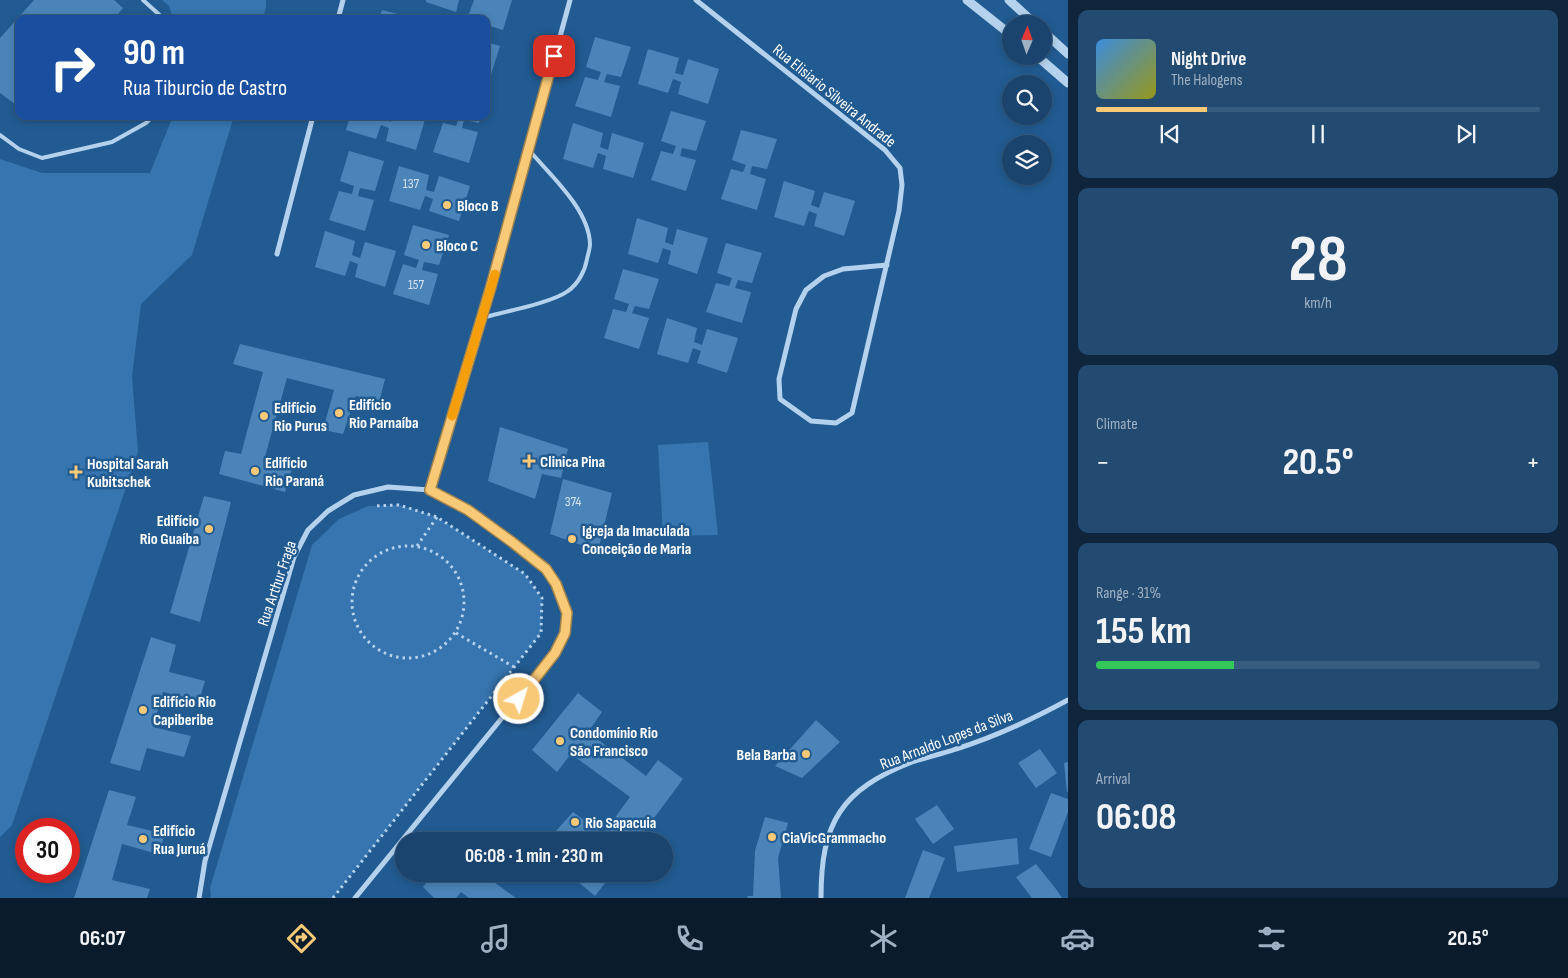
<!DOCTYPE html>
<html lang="en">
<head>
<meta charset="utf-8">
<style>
  body { margin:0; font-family:"Sofia Sans Condensed",sans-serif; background:#234b72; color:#f1f3f6; height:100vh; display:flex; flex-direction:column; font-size:19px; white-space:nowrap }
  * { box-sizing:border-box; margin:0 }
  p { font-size:16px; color:#9fb0c2 }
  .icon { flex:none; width:28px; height:28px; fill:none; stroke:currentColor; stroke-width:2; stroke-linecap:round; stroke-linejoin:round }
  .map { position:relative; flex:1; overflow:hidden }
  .side { display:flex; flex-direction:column; gap:10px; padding:10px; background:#0e253c; width:500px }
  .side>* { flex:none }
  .guide { position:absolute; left:15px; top:15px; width:475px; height:105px; border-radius:10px; box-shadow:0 2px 8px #0003,0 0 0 1px #385c80; background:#1a4fa0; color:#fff; overflow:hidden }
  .needle { width:32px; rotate:2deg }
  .fabs { position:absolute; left:1002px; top:15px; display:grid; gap:10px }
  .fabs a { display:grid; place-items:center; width:50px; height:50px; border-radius:50%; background:#1a446d; box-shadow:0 2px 8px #0003,0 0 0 1px #385c80; font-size:25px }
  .speed { position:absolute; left:15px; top:818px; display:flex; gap:10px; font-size:25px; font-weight:700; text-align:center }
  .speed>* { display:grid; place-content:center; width:65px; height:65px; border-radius:50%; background:#1a446d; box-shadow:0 2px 8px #0003,0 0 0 1px #385c80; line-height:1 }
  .speed .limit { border:8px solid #d22; background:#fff; color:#111 }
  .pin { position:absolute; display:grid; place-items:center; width:42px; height:42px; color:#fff; margin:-21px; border-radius:10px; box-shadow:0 2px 8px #0006 }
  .me { position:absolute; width:55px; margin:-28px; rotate:39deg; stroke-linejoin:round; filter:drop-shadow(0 0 4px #0008) }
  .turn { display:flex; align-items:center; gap:18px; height:105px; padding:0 25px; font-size:22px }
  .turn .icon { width:65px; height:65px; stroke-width:2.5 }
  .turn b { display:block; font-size:35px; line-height:42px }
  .big { font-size:38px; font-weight:700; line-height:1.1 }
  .side .tile { flex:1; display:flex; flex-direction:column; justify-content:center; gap:8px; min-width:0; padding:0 18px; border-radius:10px; background:#234b72 }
  .side .dial { align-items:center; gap:0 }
  .dial b { font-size:65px; line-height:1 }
  .song { display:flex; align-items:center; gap:15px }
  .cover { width:60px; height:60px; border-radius:8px; background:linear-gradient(135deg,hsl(210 70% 55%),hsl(60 70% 35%)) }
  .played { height:5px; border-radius:2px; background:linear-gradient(90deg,#f8c976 25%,#385c80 25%) }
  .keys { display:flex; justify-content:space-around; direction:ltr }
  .heat { display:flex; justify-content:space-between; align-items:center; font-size:28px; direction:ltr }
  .charge { height:8px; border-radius:4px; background:linear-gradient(90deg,#34c759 31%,#385c80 0) }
  .trip { position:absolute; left:395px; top:832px; width:278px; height:50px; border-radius:25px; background:#1a446d; box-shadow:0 2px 8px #0003,0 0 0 1px #385c80; font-weight:700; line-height:50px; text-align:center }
  .menu { display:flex; height:80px; justify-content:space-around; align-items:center; background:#0a1b2c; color:#9fb0c2 }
  .menu .icon { width:35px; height:35px }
  .menu .selected { color:#f8c976 }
  .menu b { font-size:22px; color:#f1f3f6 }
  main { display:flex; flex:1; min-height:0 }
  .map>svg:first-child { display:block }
  .green { fill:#3675af }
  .building { fill:#4b84b8 }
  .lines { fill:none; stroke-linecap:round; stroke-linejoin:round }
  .path { stroke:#b4d2ed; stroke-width:3; stroke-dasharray:2.5 4; stroke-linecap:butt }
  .service { stroke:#b4d2ed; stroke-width:4 }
  .minor { stroke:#b4d2ed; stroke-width:5 }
  .tertiary { stroke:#b4d2ed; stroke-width:9 }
  .route-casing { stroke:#a1834d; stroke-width:12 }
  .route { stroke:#f8c976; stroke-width:9 }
  .slow { stroke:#f59e0b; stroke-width:9 }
  .poi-dot { fill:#f8c976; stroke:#225b91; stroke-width:2 }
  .labels { text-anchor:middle; stroke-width:5; stroke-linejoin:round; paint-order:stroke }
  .number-label { font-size:14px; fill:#d2e0ed }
  .street-label { font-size:16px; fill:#fff; stroke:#225b91 }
  .poi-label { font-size:16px; font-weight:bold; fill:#fff; stroke:#225b91; text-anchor:start }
</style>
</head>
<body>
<main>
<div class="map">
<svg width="1068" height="898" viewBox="0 0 1068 898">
  <rect width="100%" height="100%" fill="#225b91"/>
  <!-- green -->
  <path class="green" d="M162,0H266V7L263,19H173L169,6Z
    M173,116H234L192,255L141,304L132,376L138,452L12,825L0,837V159L42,173H150Z
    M708,442L718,535L663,536L658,445Z
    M399,505L437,517L525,574L542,598L541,633L333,898H211L210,888L312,545L339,519L368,506Z"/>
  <!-- building -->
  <path class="building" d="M34,0H114L123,8L114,19H19V107L0,93V38Z
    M426,0H459L456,12L426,2Z
    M474,0H512L503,30L486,25V19H467Z
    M382,10L413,18V19H379Z
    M595,37L631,47L621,77L607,74L604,82L620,86L611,117L575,106L585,77L598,80L601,72L586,67Z
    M486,42L500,46L489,81L486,80Z
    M648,49L679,58L675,73L683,75L688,59L719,69L708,104L678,94L681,82L673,79L668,93L638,84Z
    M671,111L706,121L696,151L682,148L680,156L696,160L686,191L651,180L661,151L673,154L676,146L661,141Z
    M350,116H383V119L391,122L392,116H426L416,150L386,141L389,128L381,125L376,139L346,130Z
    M454,116H481L479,123L464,120L462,128L478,132L469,163L433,152L443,123L456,126L459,118Z
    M573,123L603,133L600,147L608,150L612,133L644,143L633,178L603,169L606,156L598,153L593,168L563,159Z
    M741,130L777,139L767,169L752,166L750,174L766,179L757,210L721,199L731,169L743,172L746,165L732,160Z
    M349,151L384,161L375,191L360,188L358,196L374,200L365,231L329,220L339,191L352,194L354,186L340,181Z
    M399,166L429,175L426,190L434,192L439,176L470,186L459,221L429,211L433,199L425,196L420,210L389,201Z
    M784,181L815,191L811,205L819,208L824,192L855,201L844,236L814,226L817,214L809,211L804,226L774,217Z
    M637,218L668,228L665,242L673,245L677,229L708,238L697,274L668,264L671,251L663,248L658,263L628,254Z
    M413,225L449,235L439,265L424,262L422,270L438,274L429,305L393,294L403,264L416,268L419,260L404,255Z
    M325,231L355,241L352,255L360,258L365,242L396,251L385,287L355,277L358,264L350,261L345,276L315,267Z
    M726,243L762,253L752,283L738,280L735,288L751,292L742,323L706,312L716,283L729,286L732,278L717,273Z
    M623,269L659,279L649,309L635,306L632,313L649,318L639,349L604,338L613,309L626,312L629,304L614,299Z
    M667,318L697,328L694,342L702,345L707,329L738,338L727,373L697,363L701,351L693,348L688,363L657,354Z
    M240,344L385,379L379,403L356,396L343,434L323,430L334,390L287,378L264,460L292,468L285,492L219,474L225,451L241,454L263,372L233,364Z
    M500,427L568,449L561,478L542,474L535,499L488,481Z
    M563,479L612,493L598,551L550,534Z
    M204,496L231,502L200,622L170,613Z
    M151,637L176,645L169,672L205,681L199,701L163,692L153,727L191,736L184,757L147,748L140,771L110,763Z
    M578,693L602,712L588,732L646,776L658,760L683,779L637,841H568L555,832L573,812L603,834L630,797L571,754L557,772L532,750Z
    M816,720L840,742L802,778L775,766Z
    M1040,749L1057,773L1036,788L1018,763Z
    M1068,762V792H1067L1064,763Z
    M109,790L136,797L127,825L165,834L158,854L122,844L112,880L150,889L147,898H74Z
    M1051,793L1068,799V812L1051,857L1029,849Z
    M937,805L954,829L933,844L915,819Z
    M765,817L788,823L778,858L781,898H748L747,896H753L755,851Z
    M468,831L483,841H459Z
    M1017,838L1019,864L957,872L954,846Z
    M923,850L945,858L929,898H905Z
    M1036,864L1056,889L1062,898H1032L1016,877Z
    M433,874H483L516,898H469L461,892L456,898H434L423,887Z
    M572,874H612L595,896L571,876Z"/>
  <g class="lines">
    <!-- path -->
    <path class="path" d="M352 602a56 56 0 1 1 112 0a56 56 0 1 1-112 0Z
      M417,546L437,517
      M456,633L514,667
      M333,898L541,633L542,598L525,574L437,517L399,505L373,506"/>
    <!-- service -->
    <path class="service" d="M143,0L164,19
      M0,135L19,149L42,158L112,142L146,123L153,116
      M481,318C503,312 552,303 568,291C578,284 585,271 587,259C588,254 590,249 590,244C589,209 550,175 529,150"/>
    <!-- minor -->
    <path class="minor" d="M696,0L885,150L900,168L902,185L899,211L852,413L836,423L811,421L780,399L779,379L796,309L806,290L824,276L843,269L887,265
      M338,19L343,0
      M277,254L313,116
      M430,490L491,290L570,0
      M199,898L205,861L294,557L308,530L328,511L354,495L388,487L430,490L469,510L526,552L546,569L556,584L567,613L565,633L555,653L355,898
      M821,898C821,822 841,790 912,762C927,757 942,754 956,749C995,737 1033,719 1068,700"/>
    <!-- tertiary -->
    <path class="tertiary" d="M967,0L1011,35
      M1009,0L1035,24
      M1044,32L1068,54
      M1037,56L1068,83"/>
  </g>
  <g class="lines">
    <!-- route casing -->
    <g class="route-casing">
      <path id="route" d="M519,699L555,653L565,633L567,613L556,584L546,569L512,542L468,510L430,490L490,290L554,56"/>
    </g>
    <!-- route -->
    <use href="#route" class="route"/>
    <!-- slow -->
    <path class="slow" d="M452,416L495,274"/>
  </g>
  <!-- markers -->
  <g class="poi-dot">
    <circle cx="447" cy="205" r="5"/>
    <circle cx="426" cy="245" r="5"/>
    <circle cx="339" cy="413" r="5"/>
    <circle cx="264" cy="416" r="5"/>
    <path d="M526.5 453.5h5v5h5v5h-5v5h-5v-5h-5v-5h5z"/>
    <circle cx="255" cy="471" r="5"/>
    <path d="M73.5 464.5h5v5h5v5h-5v5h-5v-5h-5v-5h5z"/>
    <circle cx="209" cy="529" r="5"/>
    <circle cx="572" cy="539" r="5"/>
    <circle cx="143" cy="710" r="5"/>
    <circle cx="560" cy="741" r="5"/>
    <circle cx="806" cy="754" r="5"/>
    <circle cx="575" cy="822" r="5"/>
    <circle cx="772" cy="837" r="5"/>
    <circle cx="143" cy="839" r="5"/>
  </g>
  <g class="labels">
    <!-- number labels -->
    <g class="number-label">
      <text x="411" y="188">137</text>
      <text x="416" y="289">157</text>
      <text x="573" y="506">374</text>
    </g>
    <!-- street labels -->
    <g class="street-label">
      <text transform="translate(835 95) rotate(39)" y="6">Rua Elisiario Silveira Andrade</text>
      <text transform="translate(276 583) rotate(-71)" y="6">Rua Arthur Fraga</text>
      <text transform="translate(946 739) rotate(-21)" y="6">Rua Arnaldo Lopes da Silva</text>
    </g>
    <!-- poi labels -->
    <g class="poi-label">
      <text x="457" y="211">Bloco B</text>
      <text x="436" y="251">Bloco C</text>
      <text x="349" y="410">Edifício<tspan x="349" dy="18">Rio Parnaíba</tspan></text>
      <text x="274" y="413">Edifício<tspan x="274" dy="18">Rio Purus</tspan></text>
      <text x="540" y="467">Clinica Pina</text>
      <text x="265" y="468">Edifício<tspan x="265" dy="18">Rio Paraná</tspan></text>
      <text x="87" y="469">Hospital Sarah<tspan x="87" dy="18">Kubitschek</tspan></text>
      <text x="199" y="526" text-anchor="end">Edifício<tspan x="199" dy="18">Rio Guaíba</tspan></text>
      <text x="582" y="536">Igreja da Imaculada<tspan x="582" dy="18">Conceição de Maria</tspan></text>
      <text x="153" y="707">Edifício Rio<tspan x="153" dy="18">Capiberibe</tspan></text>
      <text x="570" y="738">Condomínio Rio<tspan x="570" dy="18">São Francisco</tspan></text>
      <text x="796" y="760" text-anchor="end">Bela Barba</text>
      <text x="585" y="828">Rio Sapacuia</text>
      <text x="153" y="836">Edifício<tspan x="153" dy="18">Rua Juruá</tspan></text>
      <text x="782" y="843">CiaVicGrammacho</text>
    </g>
  </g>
</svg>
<div class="fabs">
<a><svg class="needle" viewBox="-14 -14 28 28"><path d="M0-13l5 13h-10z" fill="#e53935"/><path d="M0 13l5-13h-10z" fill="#9fb0c2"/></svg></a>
<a><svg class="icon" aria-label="search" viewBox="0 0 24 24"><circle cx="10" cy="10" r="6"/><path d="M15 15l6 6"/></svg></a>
<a><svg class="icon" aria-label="layers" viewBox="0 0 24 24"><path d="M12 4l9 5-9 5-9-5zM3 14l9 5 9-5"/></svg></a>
</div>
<div class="speed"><div class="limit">30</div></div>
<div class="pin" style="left:554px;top:56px;background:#d93025"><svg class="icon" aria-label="arrive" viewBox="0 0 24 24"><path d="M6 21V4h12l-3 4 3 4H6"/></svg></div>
<svg class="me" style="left:519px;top:699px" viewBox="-20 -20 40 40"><circle r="17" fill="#f8c976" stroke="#fff" stroke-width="3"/><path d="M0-11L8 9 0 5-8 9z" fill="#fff"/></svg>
<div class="trip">06:08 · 1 min · 230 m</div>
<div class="guide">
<div class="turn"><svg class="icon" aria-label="right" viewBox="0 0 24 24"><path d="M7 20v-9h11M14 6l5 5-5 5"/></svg><div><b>90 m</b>Rua Tiburcio de Castro</div></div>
</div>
</div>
<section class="side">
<div class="tile">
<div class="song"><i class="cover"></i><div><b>Night Drive</b><p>The Halogens</p></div></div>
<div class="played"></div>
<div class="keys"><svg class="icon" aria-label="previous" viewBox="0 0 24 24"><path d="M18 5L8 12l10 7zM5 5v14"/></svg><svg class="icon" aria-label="pause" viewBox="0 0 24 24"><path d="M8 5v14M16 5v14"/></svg><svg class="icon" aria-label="next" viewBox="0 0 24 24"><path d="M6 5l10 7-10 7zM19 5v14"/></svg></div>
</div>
<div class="tile dial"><b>28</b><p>km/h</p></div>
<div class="tile"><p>Climate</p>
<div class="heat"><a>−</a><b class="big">20.5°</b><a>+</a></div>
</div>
<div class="tile"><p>Range · 31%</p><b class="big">155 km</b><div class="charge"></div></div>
<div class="tile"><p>Arrival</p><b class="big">06:08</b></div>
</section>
</main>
<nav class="menu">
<b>06:07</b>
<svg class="icon selected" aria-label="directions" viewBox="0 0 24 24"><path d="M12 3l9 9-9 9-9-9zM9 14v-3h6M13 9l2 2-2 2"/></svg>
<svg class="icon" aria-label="music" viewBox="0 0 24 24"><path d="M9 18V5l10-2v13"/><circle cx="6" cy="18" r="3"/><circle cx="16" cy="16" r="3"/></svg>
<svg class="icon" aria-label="phone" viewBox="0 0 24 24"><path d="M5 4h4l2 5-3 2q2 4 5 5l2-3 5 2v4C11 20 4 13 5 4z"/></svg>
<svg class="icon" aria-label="climate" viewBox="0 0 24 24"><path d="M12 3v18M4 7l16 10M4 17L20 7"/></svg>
<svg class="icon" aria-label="car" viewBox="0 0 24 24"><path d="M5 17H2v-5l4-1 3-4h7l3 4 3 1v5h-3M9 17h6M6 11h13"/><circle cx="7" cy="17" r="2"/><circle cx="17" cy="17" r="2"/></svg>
<svg class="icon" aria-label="filters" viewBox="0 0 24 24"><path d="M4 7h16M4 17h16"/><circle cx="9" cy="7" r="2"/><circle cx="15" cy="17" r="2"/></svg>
<b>20.5°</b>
</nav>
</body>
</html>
